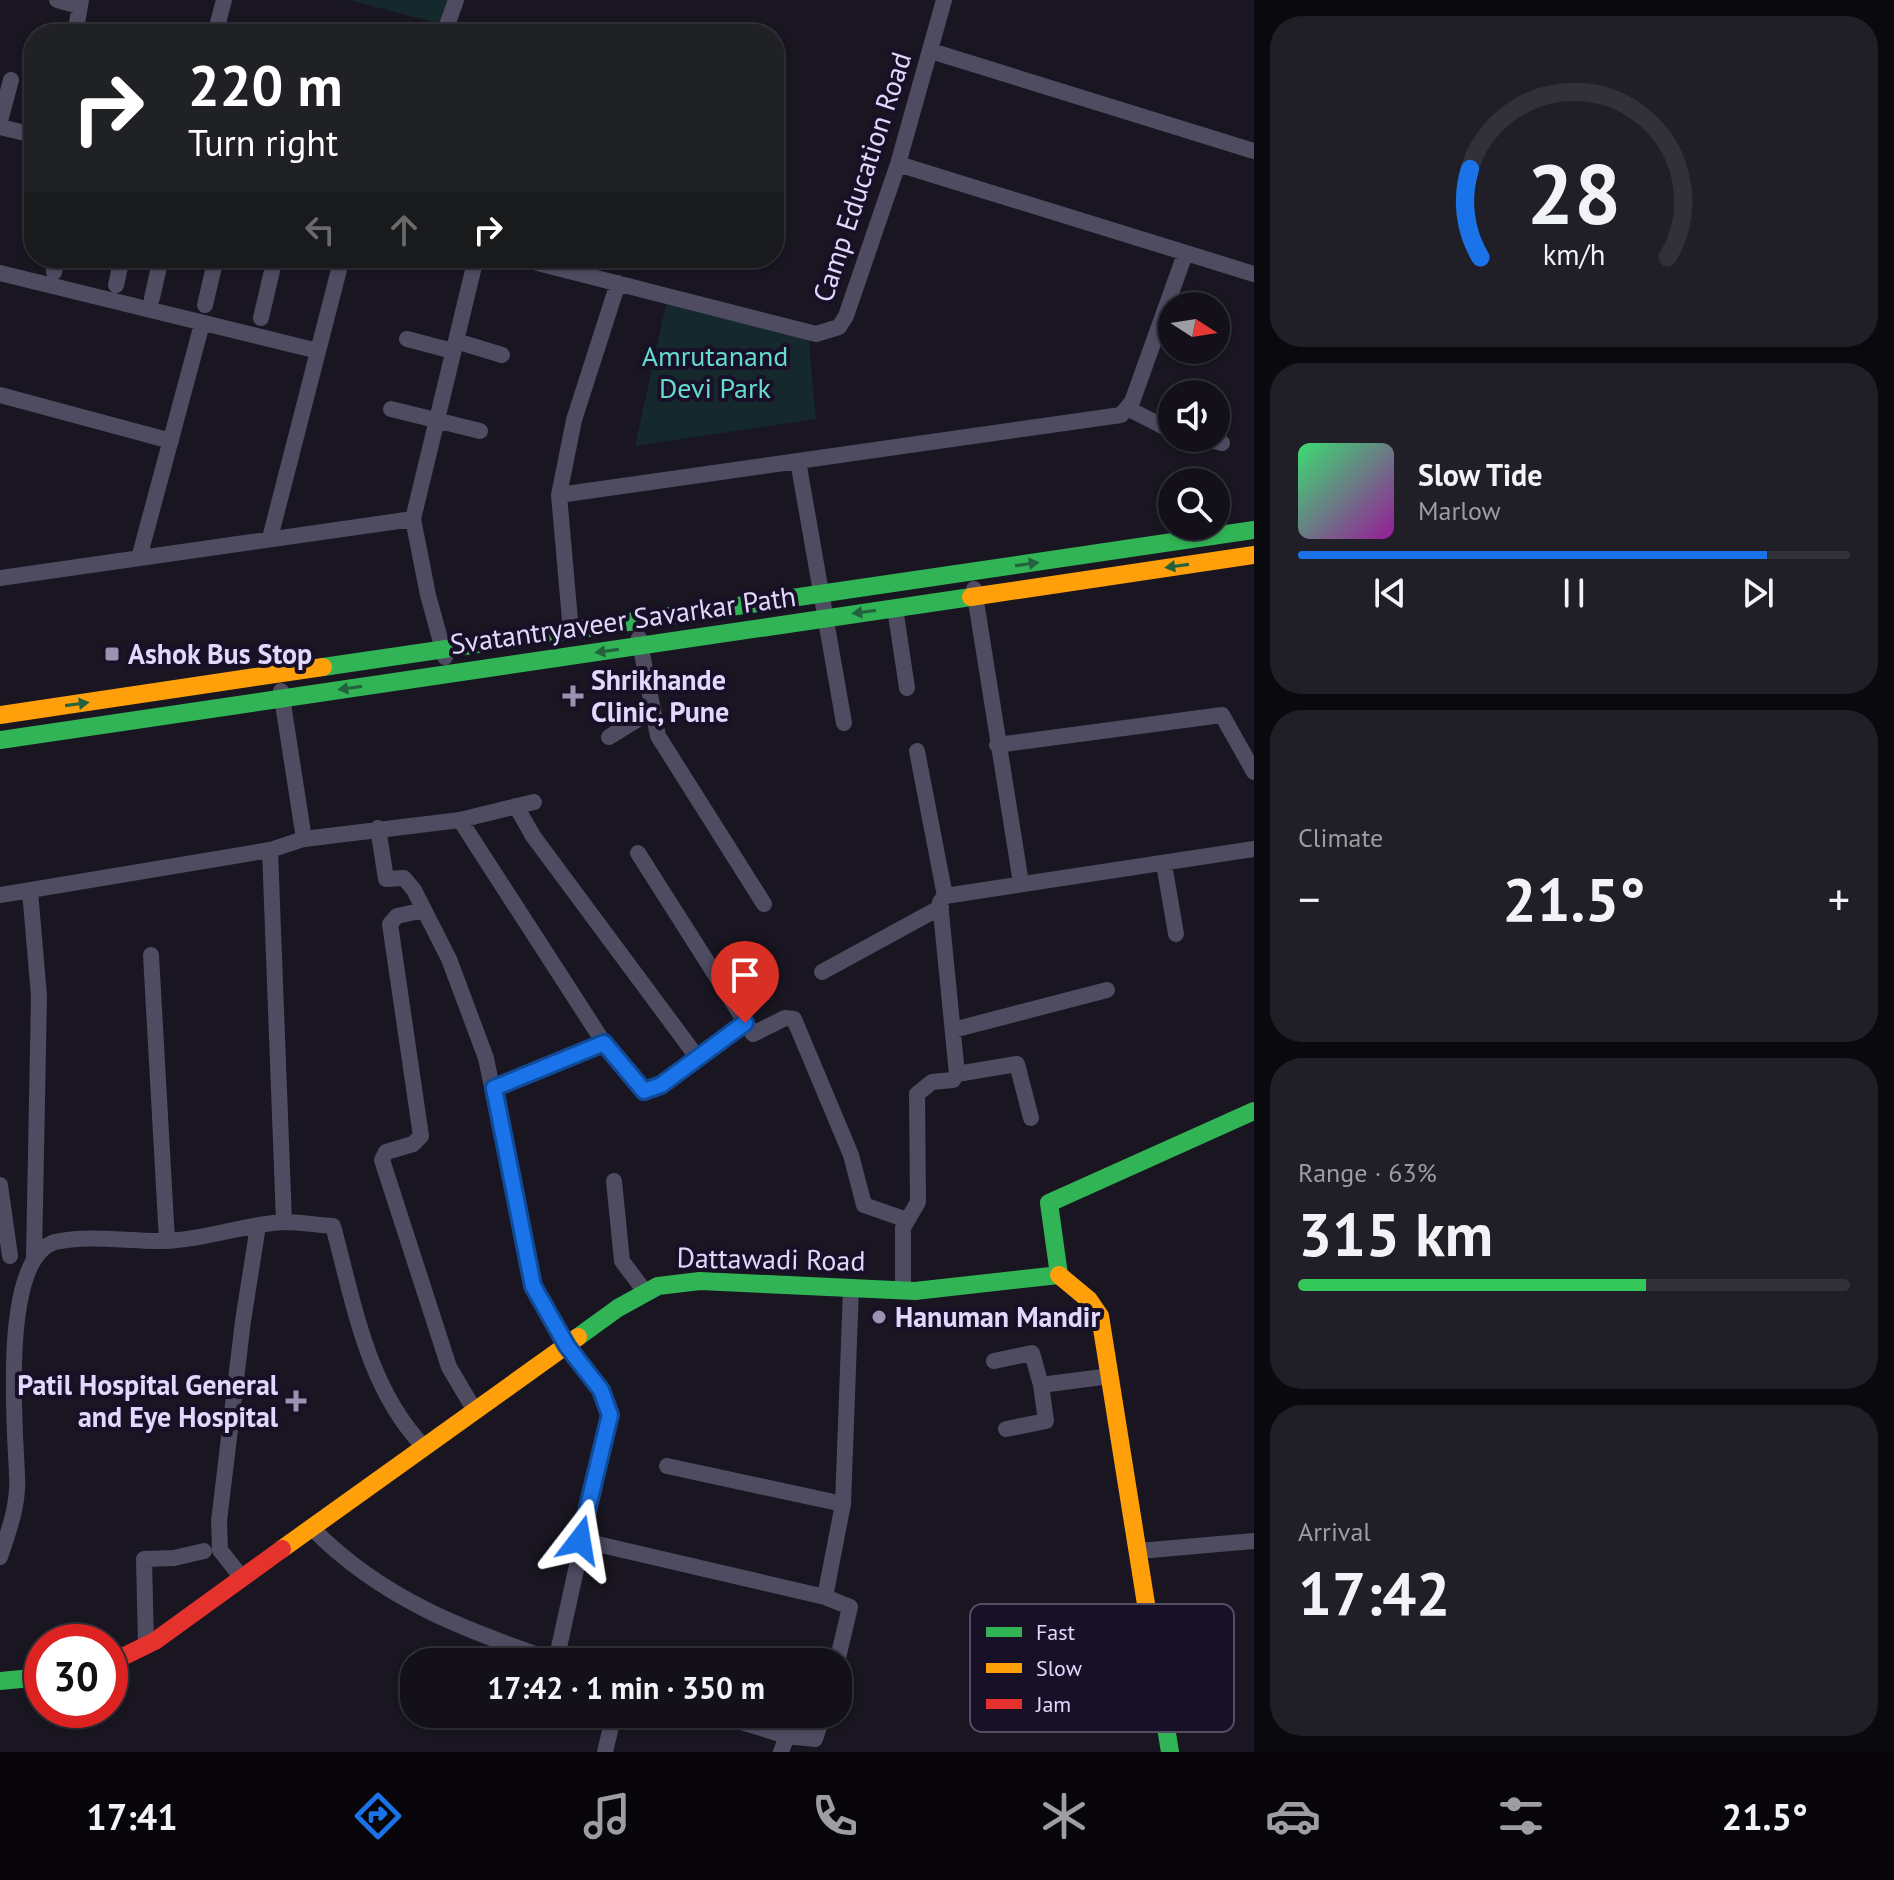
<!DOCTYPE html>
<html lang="en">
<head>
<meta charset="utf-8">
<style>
  body { margin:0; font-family:"PT Sans",sans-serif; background:#201e26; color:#f1f3f6; height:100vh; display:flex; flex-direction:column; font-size:30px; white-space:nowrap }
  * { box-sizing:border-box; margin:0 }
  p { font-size:26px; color:#9d9da2 }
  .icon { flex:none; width:44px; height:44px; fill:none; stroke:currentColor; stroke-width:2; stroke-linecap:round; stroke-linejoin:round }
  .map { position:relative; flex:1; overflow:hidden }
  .details { display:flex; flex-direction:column; gap:16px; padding:16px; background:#0a090e; width:640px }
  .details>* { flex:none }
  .guide { position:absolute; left:24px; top:24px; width:760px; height:244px; border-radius:32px; box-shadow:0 2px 6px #0004,0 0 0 2px #323038; background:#202124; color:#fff; overflow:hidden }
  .needle { width:52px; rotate:102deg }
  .controls { position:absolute; left:1158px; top:292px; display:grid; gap:16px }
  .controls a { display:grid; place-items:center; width:72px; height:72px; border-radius:50%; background:#131019; box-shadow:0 2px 6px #0004,0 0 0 2px #323038; font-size:40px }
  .speed { position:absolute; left:24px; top:1624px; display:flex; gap:16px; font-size:40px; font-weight:700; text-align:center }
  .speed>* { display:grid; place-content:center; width:104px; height:104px; border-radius:50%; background:#131019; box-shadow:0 2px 6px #0004,0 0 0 2px #323038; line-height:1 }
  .speed .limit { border:12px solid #d22; background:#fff; color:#111 }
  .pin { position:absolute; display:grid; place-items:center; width:68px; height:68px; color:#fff; margin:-82px -34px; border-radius:50% 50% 50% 0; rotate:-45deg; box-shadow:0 0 8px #0007 }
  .pin .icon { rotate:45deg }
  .me { position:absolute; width:88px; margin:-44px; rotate:14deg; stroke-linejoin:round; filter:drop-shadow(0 0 6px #0008) }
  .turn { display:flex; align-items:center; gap:28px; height:168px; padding:0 32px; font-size:36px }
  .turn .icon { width:104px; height:104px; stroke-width:2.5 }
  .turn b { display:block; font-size:56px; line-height:68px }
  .lanes { display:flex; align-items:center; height:76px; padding:0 32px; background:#0003; justify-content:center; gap:40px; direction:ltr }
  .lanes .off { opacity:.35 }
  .big { font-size:60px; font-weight:800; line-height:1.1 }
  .details .widget { flex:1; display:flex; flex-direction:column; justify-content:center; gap:12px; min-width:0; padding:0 28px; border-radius:32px; background:#201e26 }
  .details .dial { align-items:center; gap:0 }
  .dial svg { height:208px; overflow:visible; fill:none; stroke:#323038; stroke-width:7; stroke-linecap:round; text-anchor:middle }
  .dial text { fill:#f1f3f6; stroke:none }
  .song { display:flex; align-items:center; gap:24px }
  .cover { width:96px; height:96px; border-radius:12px; background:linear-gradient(135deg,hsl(140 70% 55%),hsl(300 70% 35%)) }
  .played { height:8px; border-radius:4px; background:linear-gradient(90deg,#1a73e8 85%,#323038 85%) }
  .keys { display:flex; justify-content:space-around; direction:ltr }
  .heat { display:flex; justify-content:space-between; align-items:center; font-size:44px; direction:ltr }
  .charge { height:12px; border-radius:6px; background:linear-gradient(90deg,#34c759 63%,#323038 0) }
  .trip { position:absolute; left:400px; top:1648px; width:452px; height:80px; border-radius:32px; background:#131019; box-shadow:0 2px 6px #0004,0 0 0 2px #323038; font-weight:800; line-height:80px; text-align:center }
  .tabs { display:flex; height:128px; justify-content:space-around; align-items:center; background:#08060a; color:#9d9da2 }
  .tabs .icon { width:56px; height:56px }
  .tabs .selected { color:#1a73e8 }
  .tabs b { font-size:36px; color:#f1f3f6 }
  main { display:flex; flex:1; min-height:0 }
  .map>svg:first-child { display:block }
  .green { fill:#15292d }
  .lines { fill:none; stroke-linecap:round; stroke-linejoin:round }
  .street { stroke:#4f4b61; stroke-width:16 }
  .fast { stroke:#30b455; stroke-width:18 }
  .slow { stroke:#ff9f0a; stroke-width:18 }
  .jam { stroke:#e5322d; stroke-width:18 }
  .oneway { fill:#24623e }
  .route-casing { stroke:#114b97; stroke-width:20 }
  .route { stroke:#1a73e8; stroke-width:14 }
  .poi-dot { fill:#9c93b0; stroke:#181026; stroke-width:3 }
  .labels { text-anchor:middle; stroke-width:8; stroke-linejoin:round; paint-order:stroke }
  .street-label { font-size:28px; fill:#e2d7fd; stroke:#181026 }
  .park-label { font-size:28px; fill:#66dad0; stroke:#181026 }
  .poi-label { font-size:28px; font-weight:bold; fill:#e2d7fd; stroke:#181026; text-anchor:start }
  .key { fill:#181026; stroke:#554c66; stroke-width:2 }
  .key-label { font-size:22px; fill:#e2d7fd }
</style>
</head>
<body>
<main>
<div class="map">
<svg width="1254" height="1752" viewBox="0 0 1254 1752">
  <rect width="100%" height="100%" fill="#191521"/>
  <!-- green -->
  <path class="green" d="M349,0H449L441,24Z
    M668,296L808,332L816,419L635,446Z"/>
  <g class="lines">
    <!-- street -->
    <path class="street" d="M57,0L79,6
      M75,34L81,0
      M215,34L224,0
      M444,34L456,0
      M931,51L1254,151
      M0,121L11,80
      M0,127L34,135
      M898,164L1254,274
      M518,258L816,334L839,327L846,316L898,164L944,0
      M54,272L57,258
      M0,273L318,351
      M116,285L122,258
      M152,298L161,258
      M205,305L216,258
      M261,318L275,258
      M407,339L453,351
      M456,341L502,355
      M0,395L171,441
      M1127,408L1172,431
      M391,409L480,431
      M1201,438L1222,443
      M798,461L844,723
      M559,495L1121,415L1132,402L1185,254
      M270,538L342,258
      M139,558L202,324
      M0,578L413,519
      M974,589L1021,883
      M895,608L907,688
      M571,631L559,495L574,420L618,283
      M639,638L658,736L764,904
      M445,657L428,595L413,519L476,258
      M281,691L304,839
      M609,737L653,710
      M997,745L1222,715L1254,772
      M917,751L945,896
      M516,806L533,836L697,1057
      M460,820L604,1043L644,1091L661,1085L745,1023
      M378,828L386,879L404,878L414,890L449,959L486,1058L533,1286L567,1346L601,1390L610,1415L556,1661
      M270,850L284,1222
      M638,853L753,1034L785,1018L794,1019L851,1155L864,1205L907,1220
      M1164,864L1176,934
      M30,891L39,996L34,1257
      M0,895L270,850L304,839L460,820L534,802
      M424,910L397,916L390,924L421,1136L413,1144L386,1152L382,1160L449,1367L475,1411
      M151,955L167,1241
      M822,972L941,907
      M953,1030L1107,990
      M957,1074L1017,1064L1031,1118
      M494,1088L604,1043
      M614,1181L622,1261L646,1293
      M0,1185L10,1256
      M903,1291V1228L918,1202L917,1094L932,1082L953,1080L957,1074L940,902L945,896L1254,849
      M994,1361L1032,1353L1041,1385
      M1006,1429L1046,1421L1041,1385L1110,1376
      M667,1466L843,1504L851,1288
      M312,1528C381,1599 466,1631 559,1662
      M580,1540L825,1597L843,1504
      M1139,1551L1254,1541
      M0,1557C9,1530 19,1504 17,1475C15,1427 0,1259 55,1242C90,1234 130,1242 165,1241C205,1240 244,1224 285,1222C300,1222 317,1225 333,1226C354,1303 367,1388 424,1447
      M242,1578L220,1550L219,1521L243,1321L258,1226
      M825,1597L850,1607L837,1662
      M146,1645L144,1559L174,1558L204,1551
      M715,1714L787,1736L781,1752
      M787,1736L815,1739L823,1714
      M605,1752L614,1714"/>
    <!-- fast -->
    <path class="fast" d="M323,667L1254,530
      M0,740L971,597
      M1059,1275L1049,1203L1254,1111
      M578,1337L618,1308L658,1286L700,1281L915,1291L1059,1275
      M1146,1604L1170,1752
      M0,1681L42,1677"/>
    <!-- slow -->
    <path class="slow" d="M971,597L1254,555
      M0,715L323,667
      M1059,1275L1089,1300L1100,1316L1146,1604
      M282,1549L578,1337"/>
    <!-- jam -->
    <path class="jam" d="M110,1663L155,1641L282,1549"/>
  </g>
  <!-- one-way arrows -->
  <defs><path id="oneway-solid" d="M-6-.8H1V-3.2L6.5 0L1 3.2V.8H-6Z" transform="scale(2)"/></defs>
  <g class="oneway">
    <use href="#oneway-solid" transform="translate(1027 564) rotate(-8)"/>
    <use href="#oneway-solid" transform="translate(1177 566) rotate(172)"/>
    <use href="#oneway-solid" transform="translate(864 612) rotate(172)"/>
    <use href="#oneway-solid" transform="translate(607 651) rotate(172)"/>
    <use href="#oneway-solid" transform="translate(350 688) rotate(172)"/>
    <use href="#oneway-solid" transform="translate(77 704) rotate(-8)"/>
  </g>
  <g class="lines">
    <!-- route casing -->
    <g class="route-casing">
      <path id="route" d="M580,1540L610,1415L601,1390L567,1346L533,1286L494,1088L604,1043L644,1091L661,1085L745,1023"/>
    </g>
    <!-- route -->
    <use href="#route" class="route"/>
  </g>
  <!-- markers -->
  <g class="poi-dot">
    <rect x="104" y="646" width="16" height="16" rx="4"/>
    <path d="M569 684h8v8h8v8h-8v8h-8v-8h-8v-8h8z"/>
    <circle cx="879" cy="1317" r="8"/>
    <path d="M292 1389h8v8h8v8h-8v8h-8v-8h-8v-8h8z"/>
  </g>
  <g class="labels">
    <!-- street labels -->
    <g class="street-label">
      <text transform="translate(862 177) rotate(-72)" y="10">Camp Education Road</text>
      <text transform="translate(623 620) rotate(-8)" y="10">Svatantryaveer Savarkar Path</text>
      <text transform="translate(771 1259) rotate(1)" y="10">Dattawadi Road</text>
    </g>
    <!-- park labels -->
    <g class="park-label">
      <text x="715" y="366">Amrutanand<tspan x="715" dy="32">Devi Park</tspan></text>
    </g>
    <!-- poi labels -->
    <g class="poi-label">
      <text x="128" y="664">Ashok Bus Stop</text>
      <text x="591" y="690">Shrikhande<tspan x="591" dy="32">Clinic, Pune</tspan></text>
      <text x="895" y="1327">Hanuman Mandir</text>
      <text x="278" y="1395" text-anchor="end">Patil Hospital General<tspan x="278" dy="32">and Eye Hospital</tspan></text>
    </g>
  </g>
  <!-- legend -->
  <rect x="970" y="1604" width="264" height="128" rx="12" class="key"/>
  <rect x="986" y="1627" width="36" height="10" fill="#30b455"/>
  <rect x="986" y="1663" width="36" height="10" fill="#ff9f0a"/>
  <rect x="986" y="1699" width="36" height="10" fill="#e5322d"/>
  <g class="key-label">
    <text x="1036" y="1640">Fast</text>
    <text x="1036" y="1676">Slow</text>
    <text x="1036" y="1712">Jam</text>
  </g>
</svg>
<div class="controls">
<a><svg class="needle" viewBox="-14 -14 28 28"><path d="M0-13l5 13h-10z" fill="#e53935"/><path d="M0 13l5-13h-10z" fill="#9d9da2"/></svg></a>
<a><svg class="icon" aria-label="sound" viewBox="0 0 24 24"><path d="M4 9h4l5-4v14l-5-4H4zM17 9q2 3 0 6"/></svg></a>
<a><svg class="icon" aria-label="search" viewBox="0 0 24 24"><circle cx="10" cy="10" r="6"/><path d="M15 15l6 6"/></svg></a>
</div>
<div class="speed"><div class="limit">30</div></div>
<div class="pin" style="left:745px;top:1023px;background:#d93025"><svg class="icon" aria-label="arrive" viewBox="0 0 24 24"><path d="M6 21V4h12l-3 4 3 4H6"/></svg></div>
<svg class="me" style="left:580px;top:1540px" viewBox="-20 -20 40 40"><path d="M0-17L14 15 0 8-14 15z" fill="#1a73e8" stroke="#fff" stroke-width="4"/></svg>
<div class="trip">17:42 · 1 min · 350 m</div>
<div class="guide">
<div class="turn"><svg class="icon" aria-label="right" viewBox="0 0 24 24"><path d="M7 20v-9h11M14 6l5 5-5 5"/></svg><div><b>220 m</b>Turn right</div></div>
<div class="lanes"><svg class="icon off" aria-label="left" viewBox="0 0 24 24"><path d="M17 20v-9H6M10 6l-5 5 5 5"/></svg><svg class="icon off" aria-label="ahead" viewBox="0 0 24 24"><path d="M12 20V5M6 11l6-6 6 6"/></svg><svg class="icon" aria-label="right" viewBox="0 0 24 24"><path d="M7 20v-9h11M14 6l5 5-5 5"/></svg></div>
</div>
</div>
<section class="details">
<div class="widget dial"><svg viewBox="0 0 100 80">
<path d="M14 69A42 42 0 1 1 86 69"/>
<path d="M14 69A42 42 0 0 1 10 35" stroke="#1a73e8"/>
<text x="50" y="56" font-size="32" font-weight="700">28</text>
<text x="50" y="72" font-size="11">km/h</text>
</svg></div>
<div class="widget">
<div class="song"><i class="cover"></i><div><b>Slow Tide</b><p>Marlow</p></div></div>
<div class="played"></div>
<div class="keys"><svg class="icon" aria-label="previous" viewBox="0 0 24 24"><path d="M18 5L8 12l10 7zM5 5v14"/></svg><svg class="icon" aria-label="pause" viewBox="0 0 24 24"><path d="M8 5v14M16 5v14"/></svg><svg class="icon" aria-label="next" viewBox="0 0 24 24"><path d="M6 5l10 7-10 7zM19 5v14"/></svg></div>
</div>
<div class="widget"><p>Climate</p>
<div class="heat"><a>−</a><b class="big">21.5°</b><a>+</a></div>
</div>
<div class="widget"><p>Range · 63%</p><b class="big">315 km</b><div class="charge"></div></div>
<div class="widget"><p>Arrival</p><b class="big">17:42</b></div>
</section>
</main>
<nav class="tabs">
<b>17:41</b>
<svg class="icon selected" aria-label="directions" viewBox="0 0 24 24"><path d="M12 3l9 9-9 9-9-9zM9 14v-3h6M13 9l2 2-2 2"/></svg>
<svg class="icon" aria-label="music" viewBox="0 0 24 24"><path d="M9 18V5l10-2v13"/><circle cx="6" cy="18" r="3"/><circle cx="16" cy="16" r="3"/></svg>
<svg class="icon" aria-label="phone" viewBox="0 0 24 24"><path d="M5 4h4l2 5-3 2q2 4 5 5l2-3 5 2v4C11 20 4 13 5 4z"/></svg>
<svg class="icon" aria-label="climate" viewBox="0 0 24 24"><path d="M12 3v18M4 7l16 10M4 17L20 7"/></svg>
<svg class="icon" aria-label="car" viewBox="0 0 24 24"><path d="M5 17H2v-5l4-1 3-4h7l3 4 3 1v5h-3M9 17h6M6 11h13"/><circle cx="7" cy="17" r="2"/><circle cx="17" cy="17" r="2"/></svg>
<svg class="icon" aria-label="filters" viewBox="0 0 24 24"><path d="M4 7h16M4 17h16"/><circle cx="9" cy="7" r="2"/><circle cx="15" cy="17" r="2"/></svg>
<b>21.5°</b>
</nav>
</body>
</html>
